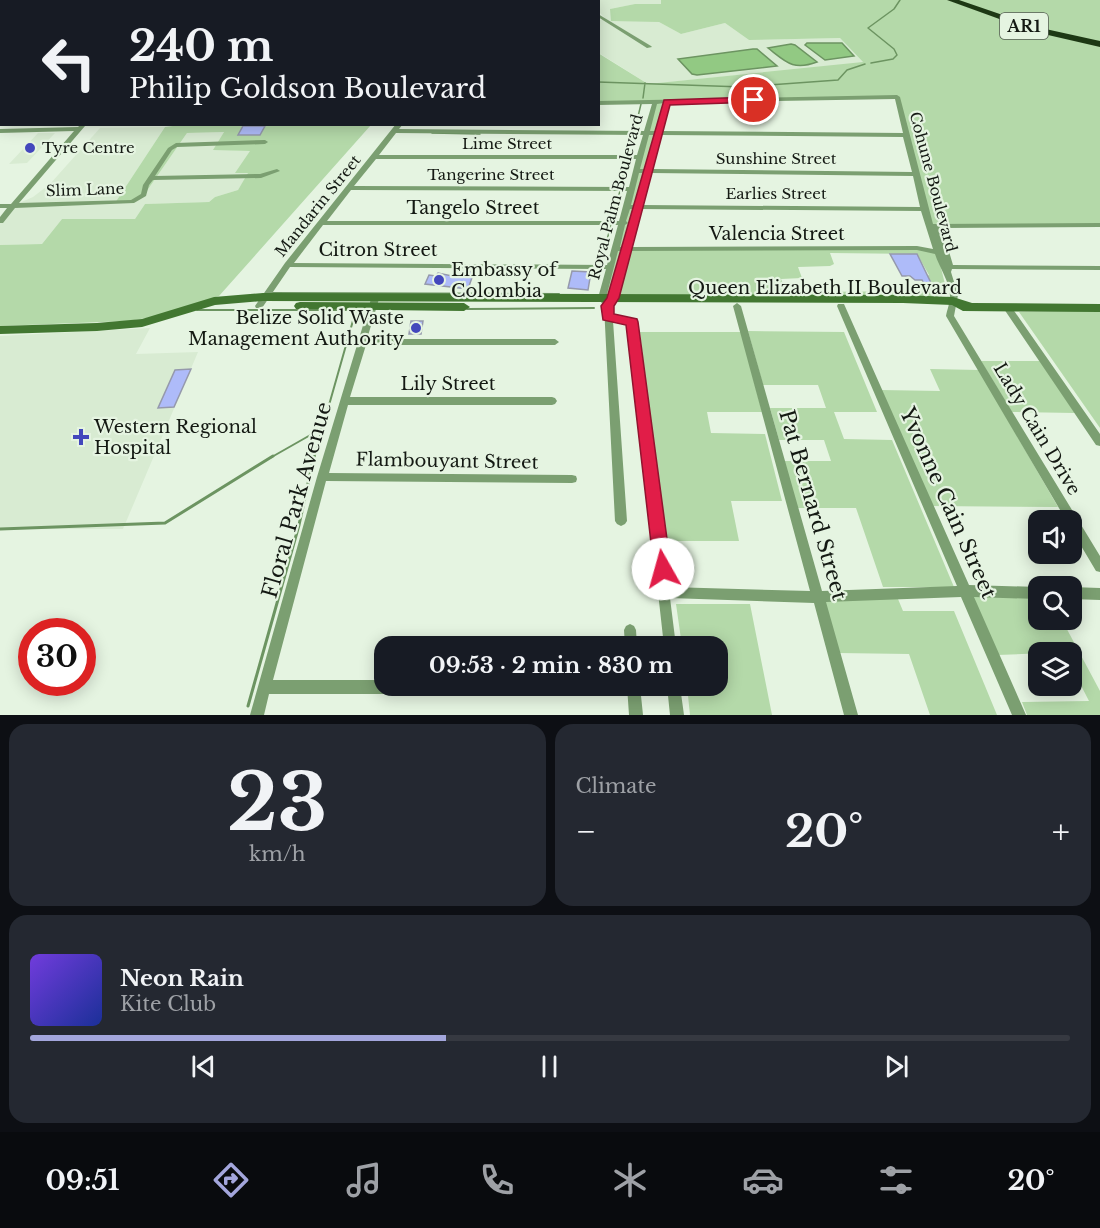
<!DOCTYPE html>
<html lang="en">
<head>
<meta charset="utf-8">
<style>
  body { margin:0; font-family:"Libre Baskerville",serif; background:#242831; color:#f1f3f6; height:100vh; display:flex; flex-direction:column; font-size:22px; white-space:nowrap }
  * { box-sizing:border-box; margin:0 }
  p { font-size:20px; color:#9ea1a6 }
  .icon { flex:none; width:33px; height:33px; fill:none; stroke:currentColor; stroke-width:2; stroke-linecap:round; stroke-linejoin:round }
  .map { position:relative; height:715px; overflow:hidden }
  .panel { display:flex; flex-direction:column; gap:9px; padding:9px; background:#0d0f14; flex:1 }
  .panel>* { flex:none }
  .banner { position:absolute; left:0px; top:0px; width:600px; height:126px; box-shadow:0 3px 15px #0003; background:#171b24; color:#f1f3f6; overflow:hidden }
  .fabs { position:absolute; left:1028px; top:510px; display:grid; gap:12px }
  .fabs a { display:grid; place-items:center; width:54px; height:54px; border-radius:12px; background:#171b24; box-shadow:0 3px 15px #0003; font-size:30px }
  .speed { position:absolute; left:18px; top:618px; display:flex; gap:12px; font-size:30px; font-weight:700; text-align:center }
  .speed>* { display:grid; place-content:center; width:78px; height:78px; border-radius:50%; background:#171b24; box-shadow:0 3px 15px #0003; line-height:1 }
  .speed .limit { border:9px solid #d22; background:#fff; color:#111 }
  .pin { position:absolute; display:grid; place-items:center; width:51px; height:51px; color:#fff; margin:-26px; border:3px solid #fff; border-radius:50%; box-shadow:0 2px 6px #0007 }
  .me { position:absolute; width:66px; margin:-33px; rotate:353deg; stroke-linejoin:round; filter:drop-shadow(0 0 4px #0008) }
  .turn { display:flex; align-items:center; gap:21px; height:126px; padding:0 30px; font-size:27px }
  .turn .icon { width:78px; height:78px; stroke-width:2.5 }
  .turn b { display:block; font-size:42px; line-height:51px }
  .big { font-size:45px; font-weight:700; line-height:1.1 }
  .panel .widget { flex:1; display:flex; flex-direction:column; justify-content:center; gap:9px; min-width:0; padding:0 21px; border-radius:18px; background:#242831 }
  .panel .dial { align-items:center; gap:0 }
  .dial b { font-size:78px; line-height:1 }
  .song { display:flex; align-items:center; gap:18px }
  .cover { width:72px; height:72px; border-radius:9px; background:linear-gradient(135deg,hsl(260 70% 55%),hsl(230 70% 35%)) }
  .played { height:6px; border-radius:3px; background:linear-gradient(90deg,#a3a6dc 40%,#363941 40%) }
  .keys { display:flex; justify-content:space-around; direction:ltr }
  .heat { display:flex; justify-content:space-between; align-items:center; font-size:33px; direction:ltr }
  .panel .tiles { flex:1; display:grid; gap:9px; grid-template-columns:1fr 1fr }
  .widget:last-child { grid-column:span 2 }
  .trip { position:absolute; left:374px; top:636px; width:354px; height:60px; border-radius:18px; background:#171b24; box-shadow:0 3px 15px #0003; font-weight:700; line-height:60px; text-align:center }
  .tabs { display:flex; height:96px; justify-content:space-around; align-items:center; background:#090b0e; color:#9ea1a6 }
  .tabs .icon { width:42px; height:42px }
  .tabs .on { color:#a3a6dc }
  .tabs b { font-size:27px; color:#f1f3f6 }
  .map>svg:first-child { display:block }
  .built { fill:#d8ebd2 }
  .green { fill:#b4d9a9 }
  .water { fill:#92c983; stroke:#6c9461; stroke-width:1.5 }
  .lines { fill:none; stroke-linecap:round; stroke-linejoin:round }
  .stream-far2 { stroke:#6c9461; stroke-width:1.5 }
  .stream-far1 { stroke:#6c9461; stroke-width:2 }
  .stream { stroke:#6c9461; stroke-width:3 }
  .building { fill:#aebbf9; stroke:#9599ac; stroke-width:1.5 }
  .street { fill:#7b9f71; fill-rule:evenodd }
  .secondary { fill:#427731; fill-rule:evenodd }
  .highway { fill:#1d3814; fill-rule:evenodd }
  .route { fill:#e11d48; stroke:#92132f; stroke-width:1.5 }
  .poi-dot { fill:#4347bc; stroke:#e5f4e1; stroke-width:2 }
  .labels { text-anchor:middle; stroke-width:4.5; stroke-linejoin:round; paint-order:stroke }
  .far-street-label { font-size:15px; fill:#141913; stroke:#e5f4e1 }
  .far-poi-label { font-size:15px; fill:#141913; stroke:#e5f4e1; text-anchor:start }
  .shield { fill:#e5f4e1; stroke:#535b51; stroke-width:1.5 }
  .shield-label { font-size:16px; font-weight:bold; fill:#141913 }
  .street-label { font-size:18px; fill:#141913; stroke:#e5f4e1 }
  .poi-label { font-size:18px; fill:#141913; stroke:#e5f4e1; text-anchor:start }
  .near-street-label { font-size:21px; fill:#141913; stroke:#e5f4e1 }
</style>
</head>
<body>
<div class="map">
<svg width="1100" height="715" viewBox="0 0 1100 715">
  <rect width="100%" height="100%" fill="#e5f4e1"/>
  <!-- built -->
  <path class="built" d="M596,0H661L662,4H636L610,9L659,22L681,34L725,23L749,40L840,38L864,63L648,84L599,53V20H607L599,12L598,2Z
    M165,127L115,203L144,195L187,133L224,132L214,149L251,151L236,173H249L238,190L215,197L209,202L145,204L135,219H62L42,244L0,245V222L12,206L33,197L50,184L100,128Z
    M38,133H55L27,163L9,164Z
    M150,328L136,354L198,352L123,529H0V336Z"/>
  <!-- green -->
  <path class="green" d="M661,0H948L993,16L1100,46V225L929,226L896,97L667,102L626,248H917L937,252L948,296L808,295V292L926,291V287H933L927,276L929,275L917,254L830,253L834,264L830,266L798,267L802,278L781,279L788,295L602,298L655,103H599L598,53L648,84L863,62L840,38L749,40L725,23L681,34L659,22L611,21L610,9L635,4H661Z
    M954,0H1100V44L1044,31Z
    M188,124L371,125L219,296L153,317L128,321L0,326V245L42,244L62,219H135L145,204L209,202L215,197L238,190L248,173H235L250,151L213,150L224,132L187,133L144,195L137,200L115,203L165,127Z
    M1100,311V428L1019,312Z
    M748,331L844,332L877,412H834L844,439L892,440L954,587H883L856,508H797L784,461H831L824,440H779L770,408H826L818,385H763Z
    M640,332H741L762,412H707L711,433L765,434L782,501H731L739,541H664Z
    M981,361H1040L1075,413L1012,412Z
    M930,369L979,370L1058,507L930,506L880,390L940,391Z
    M971,596H1038V620H1062L1100,691V715H1027L1022,702L1089,701L1071,666V652L997,655Z
    M823,598L898,599L903,611H954L997,715H930L909,654L838,653Z
    M676,604H750L772,715H690L687,686H717V646H682Z"/>
  <!-- water -->
  <path class="water" d="M807,43H842L854,56L825,60L805,45Z
    M791,44L795,45L817,62C793,71 786,62 768,48Z
    M753,49H757L777,66L697,75L692,74L678,59Z"/>
  <g class="lines">
    <!-- stream-far2 -->
    <path class="stream-far2" d="M871,63L893,59L897,55L894,49L868,28L894,9L900,0
      M598,82L743,87L838,80L847,70L865,64
      M643,98L645,83
      M635,129L641,104
      M432,133L480,134
      M629,153L633,134
      M621,184L627,159
      M612,219L620,191
      M601,262L611,225"/>
    <!-- stream-far1 -->
    <path class="stream-far1" d="M271,293L559,294
      M467,309L594,308
      M197,310H356L314,458
      M270,458L321,429"/>
    <!-- stream -->
    <path class="stream" d="M0,529L165,523L273,456
      M248,706L299,525L314,456"/>
  </g>
  <!-- building -->
  <path class="building" d="M243,126H265L260,135H238Z
    M890,254H917L933,287H926L922,280H915L910,276H902Z
    M455,270L474,272L468,289L425,284L429,275L436,276L438,273L452,276Z
    M572,271L591,272L588,290L568,288Z
    M411,321H423L421,334H409Z
    M191,369L174,407L158,408L175,370Z"/>
  <g class="lines">
    <!-- street -->
    <path class="street" d="M533,0H537V2H532Z
      M591,0H595V2H591Z
      M598,14L651,46L652,47L647,48L598,17Z
      M897,95L900,97L933,224L1100,223V227L942,228L953,265L1100,266V270L952,269L951,272L958,295L954,316L1100,556V572L1096,571L1071,529V520H1066L946,316C947,310 950,303 950,296C950,282 939,267 935,254L917,250L630,251L617,298L612,306L613,315L635,320L636,322L669,587L810,591L733,306L737,303L741,306L822,591L957,586L837,306L838,304H844L969,585L1038,587V599L974,597L1026,715H1012L961,597L826,602L858,715H844L814,603L670,598L676,646H664L628,324L613,321L627,521L625,524L621,526L617,524L615,521L604,306L598,298L606,269L290,267L262,308H256L255,306L285,263L396,124H403L399,129L644,131L652,104L598,105V101ZM895,99L903,133L662,131L670,103ZM664,103L656,131H650L657,104ZM396,133L643,135L637,155H379ZM649,135H655L645,169H640ZM661,135L903,137L912,172L652,169ZM376,159H636L629,187L354,186ZM639,173H644L635,205H631ZM651,173L913,176L920,207L642,205ZM351,190L627,191L619,221H327ZM630,209H634L623,247H620L625,225L628,223L626,221ZM641,209L921,211L933,249L917,246L631,247ZM323,225H618L607,265L294,263ZM618,251H622L608,300L606,298Z
      M81,124L85,126L19,203L131,200L141,194L143,185L168,148L176,143L265,140L268,142L265,144L177,147L172,150L155,176L260,174L277,169L280,171L261,178L153,180L149,185L146,196L134,203L15,208L3,223H0V217L7,208H0V204H11L74,131L0,133V129L78,127Z
      M375,296L379,299L367,339H555L559,342L555,345H366L350,397H552L555,398L557,401L555,404L552,405H348L329,473L572,475L576,476L577,479L576,482L572,483L326,481L273,680H384V686H574L573,692L568,694H269L264,715H250L317,477L371,299Z
      M1007,304L1010,305L1100,434V446L1096,445L1004,309L1003,307L1004,305Z
      M1071,587L1100,588V600L1071,599Z
      M630,624L634,626L636,630L637,646H625L624,630L626,626Z
      M627,686H640L643,715H629Z
      M667,686H680L684,715H670Z"/>
    <!-- secondary -->
    <path class="secondary" d="M152,0H160L151,2Z
      M0,64H2V68H0Z
      M263,293L903,295L953,297L972,303L1100,304V312L963,311L952,305L903,303L263,301L215,305L142,327L97,331L0,334V326L97,323L142,319L214,297Z
      M300,302L464,303L470,307L464,311L296,309L294,306L296,303Z"/>
    <!-- highway -->
    <path class="highway" d="M947,0H959L1041,28L1100,41V47L1035,32Z"/>
  </g>
  <!-- route -->
  <path class="route" d="M754,97L759,100L757,102L670,105L619,298L614,306V314L637,319L638,322L671,569L669,575L663,578L656,575L654,569L626,325L603,320L601,306L607,298L664,100Z"/>
  <!-- markers -->
  <g class="poi-dot">
    <circle cx="30" cy="148" r="6"/>
    <circle cx="439" cy="280" r="6"/>
    <circle cx="416" cy="328" r="6"/>
    <path d="M78 428h6v6h6v6h-6v6h-6v-6h-6v-6h6z"/>
  </g>
  <g class="labels">
    <!-- far-street labels -->
    <g class="far-street-label">
      <text x="507" y="149">Lime Street</text>
      <text x="776" y="164">Sunshine Street</text>
      <text x="491" y="180">Tangerine Street</text>
      <text transform="translate(933 182) rotate(75)" y="5">Cohune Boulevard</text>
      <text transform="translate(85 190) rotate(-2)" y="5">Slim Lane</text>
      <text x="776" y="199">Earlies Street</text>
      <text transform="translate(616 197) rotate(-75)" y="5">Royal Palm Boulevard</text>
      <text transform="translate(318 206) rotate(-51)" y="5">Mandarin Street</text>
    </g>
    <!-- far-poi labels -->
    <g class="far-poi-label">
      <text x="42" y="153">Tyre Centre</text>
    </g>
    <!-- shield labels -->
    <rect class="shield" x="1000" y="13" width="48" height="26" rx="4.5"/>
    <g class="shield-label">
      <text x="1024" y="32">AR1</text>
    </g>
    <!-- street labels -->
    <g class="street-label">
      <text x="473" y="214">Tangelo Street</text>
      <text x="777" y="240">Valencia Street</text>
      <text x="378" y="256">Citron Street</text>
      <text x="825" y="294">Queen Elizabeth II Boulevard</text>
      <text x="448" y="390">Lily Street</text>
      <text transform="translate(1037 429) rotate(59)" y="6">Lady Cain Drive</text>
      <text transform="translate(447 461) rotate(1)" y="6">Flambouyant Street</text>
    </g>
    <!-- poi labels -->
    <g class="poi-label">
      <text x="451" y="276">Embassy of<tspan x="451" dy="21">Colombia</tspan></text>
      <text x="404" y="324" text-anchor="end">Belize Solid Waste<tspan x="404" dy="21">Management Authority</tspan></text>
      <text x="94" y="433">Western Regional<tspan x="94" dy="21">Hospital</tspan></text>
    </g>
    <!-- near-street labels -->
    <g class="near-street-label">
      <text transform="translate(297 500) rotate(-74)" y="7">Floral Park Avenue</text>
      <text transform="translate(948 503) rotate(66)" y="7">Yvonne Cain Street</text>
      <text transform="translate(813 505) rotate(74)" y="7">Pat Bernard Street</text>
    </g>
  </g>
</svg>
<div class="fabs">
<a><svg class="icon" aria-label="sound" viewBox="0 0 24 24"><path d="M4 9h4l5-4v14l-5-4H4zM17 9q2 3 0 6"/></svg></a>
<a><svg class="icon" aria-label="search" viewBox="0 0 24 24"><circle cx="10" cy="10" r="6"/><path d="M15 15l6 6"/></svg></a>
<a><svg class="icon" aria-label="layers" viewBox="0 0 24 24"><path d="M12 4l9 5-9 5-9-5zM3 14l9 5 9-5"/></svg></a>
</div>
<div class="speed"><div class="limit">30</div></div>
<div class="pin" style="left:754px;top:100px;background:#d93025"><svg class="icon" aria-label="arrive" viewBox="0 0 24 24"><path d="M6 21V4h12l-3 4 3 4H6"/></svg></div>
<svg class="me" style="left:663px;top:569px" viewBox="-20 -20 40 40"><circle r="19" fill="#fff"/><path d="M0-13L10 11 0 6-10 11z" fill="#e11d48"/></svg>
<div class="trip">09:53 · 2 min · 830 m</div>
<div class="banner">
<div class="turn"><svg class="icon" aria-label="left" viewBox="0 0 24 24"><path d="M17 20v-9H6M10 6l-5 5 5 5"/></svg><div><b>240 m</b>Philip Goldson Boulevard</div></div>
</div>
</div>
<section class="panel">
<div class="tiles">
<div class="widget dial"><b>23</b><p>km/h</p></div>
<div class="widget"><p>Climate</p>
<div class="heat"><a>−</a><b class="big">20°</b><a>+</a></div>
</div>
<div class="widget">
<div class="song"><i class="cover"></i><div><b>Neon Rain</b><p>Kite Club</p></div></div>
<div class="played"></div>
<div class="keys"><svg class="icon" aria-label="previous" viewBox="0 0 24 24"><path d="M18 5L8 12l10 7zM5 5v14"/></svg><svg class="icon" aria-label="pause" viewBox="0 0 24 24"><path d="M8 5v14M16 5v14"/></svg><svg class="icon" aria-label="next" viewBox="0 0 24 24"><path d="M6 5l10 7-10 7zM19 5v14"/></svg></div>
</div>
</div>
</section>
<nav class="tabs">
<b>09:51</b>
<svg class="icon on" aria-label="directions" viewBox="0 0 24 24"><path d="M12 3l9 9-9 9-9-9zM9 14v-3h6M13 9l2 2-2 2"/></svg>
<svg class="icon" aria-label="music" viewBox="0 0 24 24"><path d="M9 18V5l10-2v13"/><circle cx="6" cy="18" r="3"/><circle cx="16" cy="16" r="3"/></svg>
<svg class="icon" aria-label="phone" viewBox="0 0 24 24"><path d="M5 4h4l2 5-3 2q2 4 5 5l2-3 5 2v4C11 20 4 13 5 4z"/></svg>
<svg class="icon" aria-label="climate" viewBox="0 0 24 24"><path d="M12 3v18M4 7l16 10M4 17L20 7"/></svg>
<svg class="icon" aria-label="car" viewBox="0 0 24 24"><path d="M5 17H2v-5l4-1 3-4h7l3 4 3 1v5h-3M9 17h6M6 11h13"/><circle cx="7" cy="17" r="2"/><circle cx="17" cy="17" r="2"/></svg>
<svg class="icon" aria-label="filters" viewBox="0 0 24 24"><path d="M4 7h16M4 17h16"/><circle cx="9" cy="7" r="2"/><circle cx="15" cy="17" r="2"/></svg>
<b>20°</b>
</nav>
</body>
</html>
